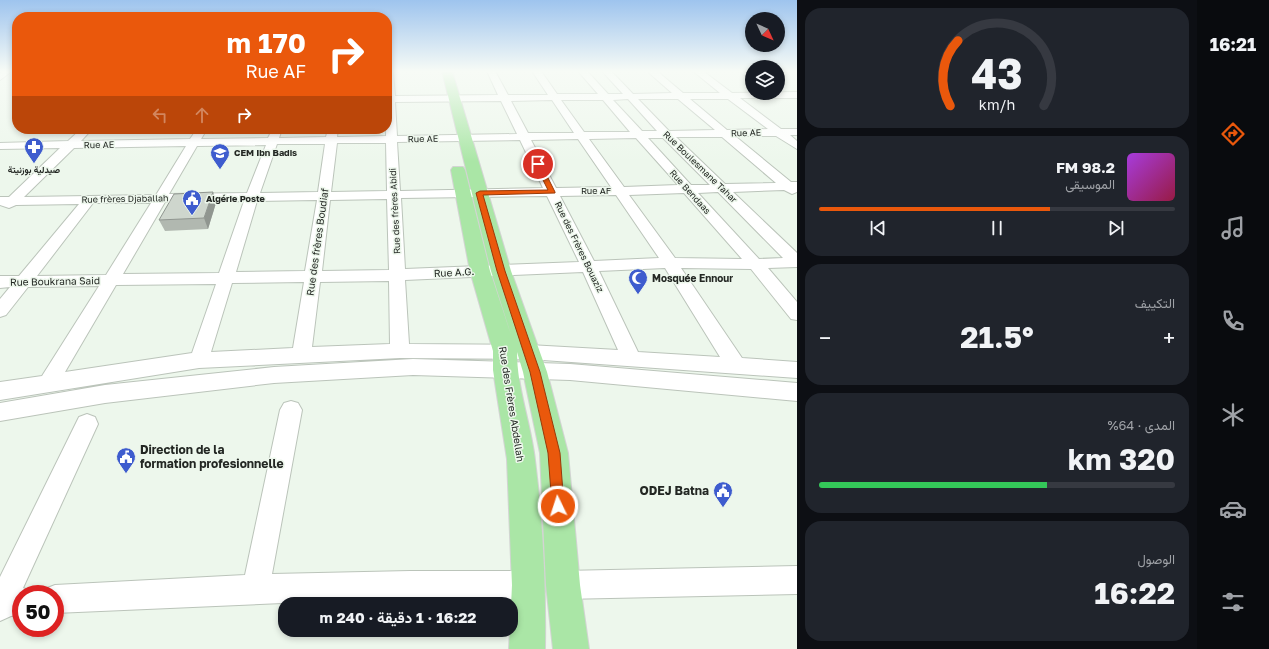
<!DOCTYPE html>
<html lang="ar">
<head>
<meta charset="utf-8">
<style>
  body { margin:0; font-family:"Golos Text",Vazirmatn,sans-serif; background:#20242c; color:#f1f3f6; direction:rtl; height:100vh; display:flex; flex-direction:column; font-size:15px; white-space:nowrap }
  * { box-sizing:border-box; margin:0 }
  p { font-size:13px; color:#9ea1a6 }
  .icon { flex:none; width:22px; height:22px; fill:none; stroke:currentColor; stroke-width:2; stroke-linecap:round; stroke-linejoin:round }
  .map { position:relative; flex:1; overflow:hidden; direction:ltr }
  .drawer { display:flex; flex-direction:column; gap:8px; padding:8px; background:#0d0f14; width:400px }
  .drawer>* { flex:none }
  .hud { position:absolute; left:12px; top:12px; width:380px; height:122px; border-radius:16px; box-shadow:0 2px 6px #0003; direction:rtl; background:#ea580c; color:#fff; overflow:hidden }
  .needle { width:26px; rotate:134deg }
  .controls { position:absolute; left:745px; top:12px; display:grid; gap:8px }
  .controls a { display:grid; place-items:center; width:40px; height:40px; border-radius:50%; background:#171b24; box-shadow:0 2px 6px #0003; font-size:20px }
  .speed { position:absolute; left:12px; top:585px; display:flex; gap:8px; font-size:20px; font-weight:700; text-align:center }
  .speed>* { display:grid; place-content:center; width:52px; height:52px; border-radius:50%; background:#171b24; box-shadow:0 2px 6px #0003; line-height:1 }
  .speed .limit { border:6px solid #d22; background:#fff; color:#111 }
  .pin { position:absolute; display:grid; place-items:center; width:34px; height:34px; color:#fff; margin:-17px; border:2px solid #fff; border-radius:50%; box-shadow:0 1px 4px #0007 }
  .me { position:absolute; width:44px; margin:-22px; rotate:356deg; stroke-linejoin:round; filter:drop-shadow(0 0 3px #0008) }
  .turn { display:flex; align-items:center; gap:14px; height:84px; padding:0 20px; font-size:18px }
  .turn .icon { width:52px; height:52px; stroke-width:2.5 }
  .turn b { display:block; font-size:28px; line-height:34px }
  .lanes { display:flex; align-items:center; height:38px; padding:0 20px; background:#0003; justify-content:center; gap:20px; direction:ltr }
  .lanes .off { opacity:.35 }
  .big { font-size:30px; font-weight:700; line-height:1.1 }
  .drawer .tile { flex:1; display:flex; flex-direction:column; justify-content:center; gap:6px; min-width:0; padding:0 14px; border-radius:16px; background:#20242c }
  .drawer .dial { align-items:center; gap:0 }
  .dial svg { height:104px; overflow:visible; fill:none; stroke:#363941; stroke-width:7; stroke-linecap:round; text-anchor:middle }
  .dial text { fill:#f1f3f6; stroke:none }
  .song { display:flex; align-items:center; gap:12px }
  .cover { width:48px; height:48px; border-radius:6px; background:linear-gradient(135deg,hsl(280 70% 55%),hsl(340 70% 35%)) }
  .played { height:4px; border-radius:2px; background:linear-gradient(90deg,#ea580c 65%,#363941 65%) }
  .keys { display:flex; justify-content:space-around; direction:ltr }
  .heat { display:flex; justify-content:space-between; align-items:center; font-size:22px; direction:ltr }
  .charge { height:6px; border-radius:3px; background:linear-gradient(90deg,#34c759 64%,#363941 0) }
  .trip { position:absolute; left:278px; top:597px; width:240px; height:40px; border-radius:16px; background:#171b24; box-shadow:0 2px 6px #0003; font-weight:700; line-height:40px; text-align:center; direction:rtl }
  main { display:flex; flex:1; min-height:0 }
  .tabs { display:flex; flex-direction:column; width:72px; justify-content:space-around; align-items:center; background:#090b0e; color:#9ea1a6 }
  .tabs .icon { width:28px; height:28px }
  .tabs .current { color:#ea580c }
  .tabs b { font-size:18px; color:#f1f3f6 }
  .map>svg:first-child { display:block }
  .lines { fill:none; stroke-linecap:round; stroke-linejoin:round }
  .minor-casing { stroke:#bbc4ba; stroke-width:2 }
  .major-casing { stroke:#d3d4d3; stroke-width:2 }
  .minor { fill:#fff; fill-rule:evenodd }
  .major { fill:#aae6a6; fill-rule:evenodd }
  .wall { fill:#b1b8b0 }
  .shaded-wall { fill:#909690 }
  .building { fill:#ced6cd; stroke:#909690 }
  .route { fill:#ea580c; stroke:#983908 }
  .labels { text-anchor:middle; stroke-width:3; stroke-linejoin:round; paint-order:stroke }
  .far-street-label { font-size:9px; fill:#232723; stroke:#edf7ec }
  .far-poi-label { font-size:9px; font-weight:bold; fill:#232723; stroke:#edf7ec; text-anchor:start }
  .street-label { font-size:10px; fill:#232723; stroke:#edf7ec }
  .poi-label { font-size:10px; font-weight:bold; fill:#232723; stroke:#edf7ec; text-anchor:start }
  .near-poi-label { font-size:12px; font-weight:bold; fill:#232723; stroke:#edf7ec; text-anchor:start }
</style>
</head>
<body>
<main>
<nav class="tabs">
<b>16:21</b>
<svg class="icon current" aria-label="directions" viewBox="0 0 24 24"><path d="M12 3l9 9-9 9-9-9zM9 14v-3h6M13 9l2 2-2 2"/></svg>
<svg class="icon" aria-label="music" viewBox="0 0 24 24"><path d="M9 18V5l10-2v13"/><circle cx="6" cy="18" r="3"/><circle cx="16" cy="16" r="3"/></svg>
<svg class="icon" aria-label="phone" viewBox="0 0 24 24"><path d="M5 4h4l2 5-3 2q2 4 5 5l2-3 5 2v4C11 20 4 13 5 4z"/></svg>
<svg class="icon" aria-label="climate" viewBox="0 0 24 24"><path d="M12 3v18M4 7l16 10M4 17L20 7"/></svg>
<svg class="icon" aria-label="car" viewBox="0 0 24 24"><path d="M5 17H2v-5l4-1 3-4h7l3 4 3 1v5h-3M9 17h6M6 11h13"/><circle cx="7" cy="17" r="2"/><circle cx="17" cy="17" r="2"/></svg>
<svg class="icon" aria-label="filters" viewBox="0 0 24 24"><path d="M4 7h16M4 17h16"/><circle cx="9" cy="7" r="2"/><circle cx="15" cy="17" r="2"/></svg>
</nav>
<section class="drawer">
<div class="tile dial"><svg viewBox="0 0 100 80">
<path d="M14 69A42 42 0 1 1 86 69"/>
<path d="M14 69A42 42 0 0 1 20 19" stroke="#ea580c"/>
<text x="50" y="56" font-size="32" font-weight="700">43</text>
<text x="50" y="72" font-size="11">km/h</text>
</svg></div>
<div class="tile">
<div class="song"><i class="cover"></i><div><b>98.2 FM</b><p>الموسيقى</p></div></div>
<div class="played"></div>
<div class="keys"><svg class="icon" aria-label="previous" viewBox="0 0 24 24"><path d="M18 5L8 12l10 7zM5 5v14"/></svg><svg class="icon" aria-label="pause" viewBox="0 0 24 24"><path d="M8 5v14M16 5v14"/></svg><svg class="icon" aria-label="next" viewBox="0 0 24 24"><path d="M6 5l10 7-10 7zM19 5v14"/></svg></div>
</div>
<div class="tile"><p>التكييف</p>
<div class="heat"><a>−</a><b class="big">21.5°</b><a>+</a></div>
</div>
<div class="tile"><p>المدى · 64%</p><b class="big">320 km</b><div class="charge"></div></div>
<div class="tile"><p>الوصول</p><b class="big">16:22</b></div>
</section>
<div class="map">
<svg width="797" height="649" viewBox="0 0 797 649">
  <rect width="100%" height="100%" fill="#edf7ec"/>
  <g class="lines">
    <!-- minor casing -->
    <g class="minor-casing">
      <path id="minor" d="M2,71H12L0,80V73Z
        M387,71H393L395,96L498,95L487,71H495L508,95H548L532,71H541L557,94H598L578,71H587L608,94H623L602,71H611L633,94L672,93L647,71H657L683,93H720L693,71H703L732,93L797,92V98H740L781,129H797V135H790L797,141V149L776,136H735L791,182H797V192L792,194L784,190L733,192L797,253V267L768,268L797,302V320L791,319L751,269L681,268L742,358L797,362V378L529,359L400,358L199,368L0,400V382L42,376L99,286L28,287L6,315L0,317V299L10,287L0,288V276H19L79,204L16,205L9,208L0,205V197H9L60,148L0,149V143L68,141L81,129H92L81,141L190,139L197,129H207L201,139L268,138L272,130H280L281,132L279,138L326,137L328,129H338L337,137L386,136ZM628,99L657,131H642L613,100ZM638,99H678L715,130L669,131ZM690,99H728L768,129L727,130ZM552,100L574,133H528L511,101ZM561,100H603L630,132H584ZM501,101L517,134L397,136L395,102ZM676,137H722L776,183L725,184ZM636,138L678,185L624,187L589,139ZM648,138H663L710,185H691ZM578,139L611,187L556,188L531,140ZM520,140L543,188L400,191L397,142ZM337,143H386L387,191L331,192ZM277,144H325L318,192L260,193ZM266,145L247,193L169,194L197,146ZM186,146L156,195L24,197L74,148ZM718,192L783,258L759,259L698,193ZM684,193L742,259L675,258L629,195ZM616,195L659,258L594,261L560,196ZM547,196L579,262L405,269L401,198ZM387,199L389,270L322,271L330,200ZM317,200L305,271L236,272L257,201ZM244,201L219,273L123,274L165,202ZM93,203H151L106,275L37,276ZM665,268L720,357L638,352L599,271ZM583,272L618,350L529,345L409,344L405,280ZM389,281L390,344L312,347L320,282ZM304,282L293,348L211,352L232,283ZM216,284L192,353L65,372L116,285Z
        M738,71H749L752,73V80Z
        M413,359L570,364L797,383V401L570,380L413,375L274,383L105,403L0,421V403L105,385L274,367Z
        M291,401L298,403L302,410L272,574L410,571H529L539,575L543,585L539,595L529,599L351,600L55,613V594H43L45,589L55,585L245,575L280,410L284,403Z
        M87,414L95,417L98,424L23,588L31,591L32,594H21V615L11,616L0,621V577L79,417Z
        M797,566V594L563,599L553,595L549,585L553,575L563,571Z"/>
    </g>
    <!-- major casing -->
    <g class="major-casing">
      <path id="major" d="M442,71H452L511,271L547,372L568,453L580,585L589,649H553L546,585L540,453L523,372L517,352C517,389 531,424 535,460C543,523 546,586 545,649H509L512,585L507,459L493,370V351L470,271L451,170L453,167H463L465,170L490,271L512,338L491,271Z"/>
    </g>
    <!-- minor -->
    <use href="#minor" class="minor"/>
    <!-- major -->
    <use href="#major" class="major"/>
  </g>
  <!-- wall -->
  <path class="wall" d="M213,192L216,203L208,229L165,231L159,220Z"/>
  <!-- shaded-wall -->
  <path class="shaded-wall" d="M213,192L216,203L208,229L204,218Z"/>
  <!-- building -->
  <path class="building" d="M213,192L204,218L159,220L174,194Z"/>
  <!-- sky -->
  <linearGradient id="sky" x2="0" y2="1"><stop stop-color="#9ec4ee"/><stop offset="0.44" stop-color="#f7fbf6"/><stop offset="1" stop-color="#f7fbf6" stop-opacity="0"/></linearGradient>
  <rect width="797" height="162" fill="url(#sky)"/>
  <!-- route -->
  <path class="route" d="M538,162L541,164L555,192V193L483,195L505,271L540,372L560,453L564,506L562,510L558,512L554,510L552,506L548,453L530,372L497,271L476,193L480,191L548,190L535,164Z"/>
  <!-- icons -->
  <defs>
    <g id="pharmacy-pin" transform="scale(1)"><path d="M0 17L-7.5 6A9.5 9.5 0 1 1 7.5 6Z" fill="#3e5cce" stroke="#edf7ec"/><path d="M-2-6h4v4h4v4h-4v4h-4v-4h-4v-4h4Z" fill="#fff"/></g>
    <g id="school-pin" transform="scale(1)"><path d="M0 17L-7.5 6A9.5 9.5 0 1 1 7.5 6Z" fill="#3e5cce" stroke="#edf7ec"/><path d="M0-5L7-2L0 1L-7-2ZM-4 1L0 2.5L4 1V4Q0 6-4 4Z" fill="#fff"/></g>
    <g id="civic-pin" transform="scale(1)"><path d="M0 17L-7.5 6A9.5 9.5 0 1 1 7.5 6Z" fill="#3e5cce" stroke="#edf7ec"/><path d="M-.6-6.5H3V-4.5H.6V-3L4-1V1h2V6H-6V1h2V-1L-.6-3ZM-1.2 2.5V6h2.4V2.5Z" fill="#fff"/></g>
    <g id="mosque-pin" transform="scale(1)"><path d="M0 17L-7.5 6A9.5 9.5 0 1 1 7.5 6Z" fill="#3e5cce" stroke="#edf7ec"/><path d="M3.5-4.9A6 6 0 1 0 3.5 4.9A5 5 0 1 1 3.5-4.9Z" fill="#fff"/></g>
  </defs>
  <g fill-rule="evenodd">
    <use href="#pharmacy-pin" x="34" y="147"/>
    <use href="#school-pin" x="220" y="153"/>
    <use href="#civic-pin" x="192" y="199"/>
    <use href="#mosque-pin" x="638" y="278"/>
    <use href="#civic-pin" x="126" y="457"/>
    <use href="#civic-pin" x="723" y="491"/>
  </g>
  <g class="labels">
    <!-- far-street labels -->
    <g class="far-street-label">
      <text transform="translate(746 133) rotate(-2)" y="3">Rue AE</text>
      <text transform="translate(423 139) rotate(-1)" y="3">Rue AE</text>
      <text transform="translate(99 145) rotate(-1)" y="3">Rue AE</text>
      <text transform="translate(700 167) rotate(44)" y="3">Rue Boulesmane Tahar</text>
      <text x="596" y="194">Rue AF</text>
      <text transform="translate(690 192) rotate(48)" y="3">Rue Bendaas</text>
      <text transform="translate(125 199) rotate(-1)" y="3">Rue frères Djaballah</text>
      <text transform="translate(395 211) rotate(-93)" y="3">Rue des frères Abidi</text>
      <text transform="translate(579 247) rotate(64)" y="3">Rue des Frères Bouaziz</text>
    </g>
    <!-- far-poi labels -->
    <g class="far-poi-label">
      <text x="234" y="156">CEM Ibn Badis</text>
      <text x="34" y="173" text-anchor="middle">صيدلية بوزنيتة</text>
      <text x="206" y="202">Algérie Poste</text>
    </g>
    <!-- street labels -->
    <g class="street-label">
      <text transform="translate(317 242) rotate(-82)" y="4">Rue des frères Boudiaf</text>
      <text transform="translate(454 272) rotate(-3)" y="4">Rue A.G.</text>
      <text transform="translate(55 281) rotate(-1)" y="4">Rue Boukrana Said</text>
      <text transform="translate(512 404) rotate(81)" y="4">Rue des Frères Abdellah</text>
    </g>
    <!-- poi labels -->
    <g class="poi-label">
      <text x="652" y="282">Mosquée Ennour</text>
    </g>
    <!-- near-poi labels -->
    <g class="near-poi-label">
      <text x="140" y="454">Direction de la<tspan x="140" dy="14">formation profesionnelle</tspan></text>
      <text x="709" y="495" text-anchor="end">ODEJ Batna</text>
    </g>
  </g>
</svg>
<div class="controls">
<a><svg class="needle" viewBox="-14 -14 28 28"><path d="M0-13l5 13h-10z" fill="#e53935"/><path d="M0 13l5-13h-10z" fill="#9ea1a6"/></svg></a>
<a><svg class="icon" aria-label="layers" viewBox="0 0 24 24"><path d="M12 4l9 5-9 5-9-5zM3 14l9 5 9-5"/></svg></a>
</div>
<div class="speed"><div class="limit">50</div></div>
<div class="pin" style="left:538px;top:164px;background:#d93025"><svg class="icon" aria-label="arrive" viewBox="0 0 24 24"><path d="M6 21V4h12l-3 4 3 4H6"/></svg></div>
<svg class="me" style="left:558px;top:506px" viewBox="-20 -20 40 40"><circle r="17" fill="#ea580c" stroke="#fff" stroke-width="3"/><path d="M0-11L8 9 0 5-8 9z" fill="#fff"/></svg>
<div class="trip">16:22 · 1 دقيقة · 240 m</div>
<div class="hud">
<div class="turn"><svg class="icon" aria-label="right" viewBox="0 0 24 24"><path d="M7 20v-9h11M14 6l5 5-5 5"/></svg><div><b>170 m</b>Rue AF</div></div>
<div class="lanes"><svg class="icon off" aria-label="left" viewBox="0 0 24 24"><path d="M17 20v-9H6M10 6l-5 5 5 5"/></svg><svg class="icon off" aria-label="ahead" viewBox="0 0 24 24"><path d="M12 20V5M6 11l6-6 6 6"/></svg><svg class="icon" aria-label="right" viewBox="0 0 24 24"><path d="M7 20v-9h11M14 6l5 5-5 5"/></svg></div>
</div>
</div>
</main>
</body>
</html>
